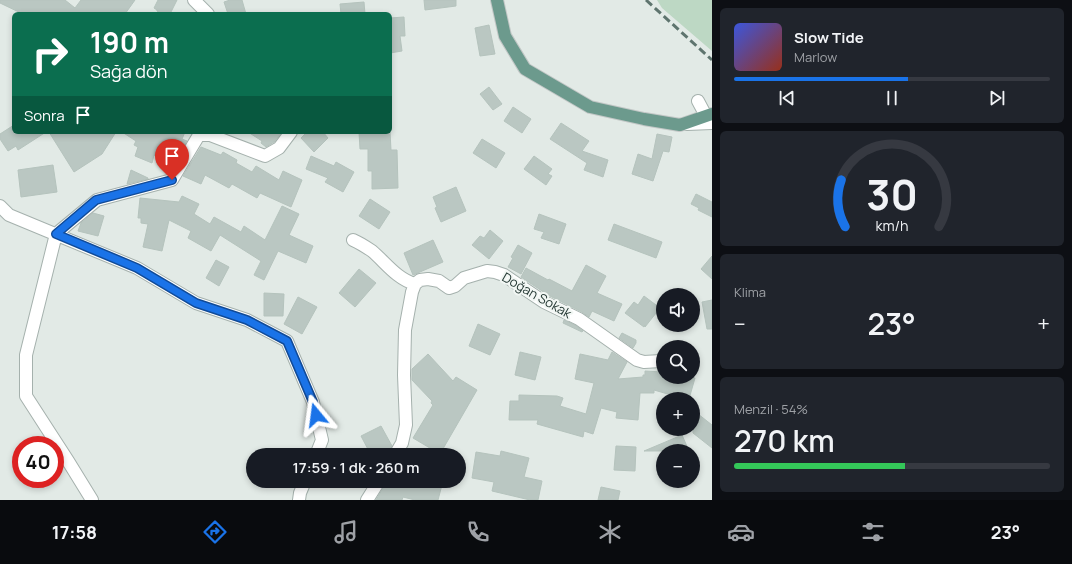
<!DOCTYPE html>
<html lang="tr">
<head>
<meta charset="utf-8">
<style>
  body { margin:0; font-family:Manrope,sans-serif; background:#20242c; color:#f1f3f6; height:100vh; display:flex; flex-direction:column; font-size:15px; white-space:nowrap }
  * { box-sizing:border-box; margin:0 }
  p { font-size:13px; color:#9ea1a6 }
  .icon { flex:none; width:22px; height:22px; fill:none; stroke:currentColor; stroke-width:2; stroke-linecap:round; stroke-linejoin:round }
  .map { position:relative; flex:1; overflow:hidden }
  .details { display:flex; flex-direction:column; gap:8px; padding:8px; background:#0d0f14; width:360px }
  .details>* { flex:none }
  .banner { position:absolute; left:12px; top:12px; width:380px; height:122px; border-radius:6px; box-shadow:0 2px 6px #0003; background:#0b6e4f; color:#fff; overflow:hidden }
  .buttons { position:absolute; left:656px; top:288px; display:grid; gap:8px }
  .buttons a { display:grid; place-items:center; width:44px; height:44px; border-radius:50%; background:#171b24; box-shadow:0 2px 6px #0003; font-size:20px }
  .speed { position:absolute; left:12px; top:436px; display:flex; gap:8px; font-size:20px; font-weight:700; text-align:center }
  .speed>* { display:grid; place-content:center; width:52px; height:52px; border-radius:50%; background:#171b24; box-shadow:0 2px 6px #0003; line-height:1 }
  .speed .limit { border:6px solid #d22; background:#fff; color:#111 }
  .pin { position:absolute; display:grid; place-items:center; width:34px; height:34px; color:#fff; margin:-41px -17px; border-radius:50% 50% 50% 0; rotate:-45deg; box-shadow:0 0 4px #0007 }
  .pin .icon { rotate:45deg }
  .me { position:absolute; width:44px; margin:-22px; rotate:344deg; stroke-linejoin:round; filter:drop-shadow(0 0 3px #0008) }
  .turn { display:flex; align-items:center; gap:14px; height:84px; padding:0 12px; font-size:18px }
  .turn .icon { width:52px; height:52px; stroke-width:2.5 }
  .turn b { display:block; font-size:28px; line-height:34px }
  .then { display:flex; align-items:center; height:38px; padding:0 12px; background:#0003; gap:8px; font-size:15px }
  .big { font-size:30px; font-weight:600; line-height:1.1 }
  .details .tile { flex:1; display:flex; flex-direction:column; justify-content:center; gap:6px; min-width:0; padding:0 14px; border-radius:6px; background:#20242c }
  .details .dial { align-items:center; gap:0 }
  .dial svg { height:104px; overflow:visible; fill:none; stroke:#363941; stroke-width:7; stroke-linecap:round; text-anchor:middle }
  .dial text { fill:#f1f3f6; stroke:none }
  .song { display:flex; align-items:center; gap:12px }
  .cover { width:48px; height:48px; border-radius:6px; background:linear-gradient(135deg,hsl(230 70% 55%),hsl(10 70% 35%)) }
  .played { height:4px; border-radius:2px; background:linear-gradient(90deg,#1a73e8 55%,#363941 55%) }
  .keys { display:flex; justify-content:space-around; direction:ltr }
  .heat { display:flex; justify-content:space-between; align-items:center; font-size:22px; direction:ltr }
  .charge { height:6px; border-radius:3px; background:linear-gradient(90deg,#34c759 54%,#363941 0) }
  .trip { position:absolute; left:246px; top:448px; width:220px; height:40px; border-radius:20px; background:#171b24; box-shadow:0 2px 6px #0003; font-weight:600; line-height:40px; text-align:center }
  .tabs { display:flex; height:64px; justify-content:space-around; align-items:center; background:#090b0e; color:#9ea1a6 }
  .tabs .icon { width:28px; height:28px }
  .tabs .current { color:#1a73e8 }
  .tabs b { font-size:18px; color:#f1f3f6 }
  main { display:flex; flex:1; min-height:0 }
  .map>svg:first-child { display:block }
  .green { fill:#bdd8c4 }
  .building { fill:#bac7c2; stroke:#b5c3bd }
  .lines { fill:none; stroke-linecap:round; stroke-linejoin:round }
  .minor-casing { stroke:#a5b1ad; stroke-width:14 }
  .major-casing { stroke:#c2c7c6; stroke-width:14 }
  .minor { stroke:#fff; stroke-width:12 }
  .major { stroke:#6c9a8d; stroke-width:12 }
  .rail { stroke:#5e746e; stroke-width:3; stroke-dasharray:8 4; stroke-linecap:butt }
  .route-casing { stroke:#114b97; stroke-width:10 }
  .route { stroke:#1a73e8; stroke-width:7 }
  .labels { text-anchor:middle; stroke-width:4; stroke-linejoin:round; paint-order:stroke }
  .street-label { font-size:13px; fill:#243833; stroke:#f2f7f4 }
</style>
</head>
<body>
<main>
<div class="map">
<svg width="712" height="500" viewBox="0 0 712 500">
  <rect width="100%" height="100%" fill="#e2eae6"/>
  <!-- green -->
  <path class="green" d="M657,0H712V51L662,8Z"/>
  <!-- building -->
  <path class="building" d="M0,0H65L75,8L81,0H135L125,14H23L0,3Z
    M158,0H177L170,14H162L157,11V10L154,8Z
    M230,0H242L246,14H228L224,2Z
    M424,0H456V6L425,10Z
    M364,2L365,14H341L340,4Z
    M404,17L405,36H400L402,51L390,53V18Z
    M489,25L495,54L480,56L475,28Z
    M489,87L502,104L493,110L480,94Z
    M513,107L531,119L522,133L504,121Z
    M561,123L589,141L582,151L608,160L603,177L584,170L587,163L550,139Z
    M14,125V132H46L18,150L16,146L8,151L0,139V134Z
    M49,132H116L102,154L74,172Z
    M122,132H185L182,139L187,141L173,164L154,155L152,163L135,156L138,147L134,145L136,141Z
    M248,132H282L274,142L266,147L261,143L262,141Z
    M307,132H323L328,138L314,152L301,138Z
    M359,132H390L391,150H397L398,188L372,189V171H368V149H360Z
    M657,134L672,137L669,152L663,151L653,181L632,174L638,154L652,159Z
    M482,139L505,153L496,168L473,153Z
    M201,147L221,155L223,152L237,160L236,163L252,172L256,166L279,180L283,171L302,180L291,207L260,193L257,198L232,184L229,188L205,175L201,184L183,176Z
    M311,156L334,166L336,162L354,172L343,192L325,182L328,178L306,169Z
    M534,156L552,169L548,174L552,176L546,185L524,169Z
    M53,165L57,192L21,197L18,170Z
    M131,170L148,178V179L127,184Z
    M456,187L466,211L441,222L435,208L437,207L433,197Z
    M696,194L712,202V217L698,210L699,208L691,204Z
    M182,196L199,204L194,214L210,224L214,217L241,232L244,226L265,240L282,206L299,214L289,235L313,246L306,263L278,251L264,280L254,275L261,261L220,235L211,251L188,238L191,231L169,220L162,251L143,247L148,224L141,223V218H138L140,198L179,202Z
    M370,199L390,212L379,229L359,216Z
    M93,213L104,216L98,236L78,231L81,223Z
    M539,214L566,224L559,244L541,238L544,232L534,229Z
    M614,224L662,242L656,258L608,240Z
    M490,230L503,241L489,259L472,245L480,236L484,238Z
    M433,240L443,262L413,275L404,253Z
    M518,245L532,253L521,274L508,267L513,258L511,257Z
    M712,256V279L701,269Z
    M216,260L229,267L219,286L206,278Z
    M586,265L606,276L597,293L622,304L614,321L592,311L589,317L582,312L548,295L521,277L526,268L548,280L549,279L572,291Z
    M359,269L376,283L355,307L339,293Z
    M264,293L284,294L283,316H264Z
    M644,296L660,308L645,327V325L644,327L625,313L634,302L638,305Z
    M298,297L317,307L302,334L284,324Z
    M712,300V329H707L702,302Z
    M564,320L575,325L583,331L582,332L563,323Z
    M478,324L500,334L490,355L469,346Z
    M622,333L636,340V343L633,348L619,338Z
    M520,352L541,357L535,380L515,375Z
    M612,352L627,362L618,379L643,377V375H645V371L663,372V377H669L679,380V377H690L695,378L689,399H685L654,390V393H640L638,420L616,418L617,412L601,408L593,434L584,431L583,437L537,424L538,420H509L510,401H519V395L557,396L563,398L560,406L586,414L594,383L575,379L580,354L608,360Z
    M428,354L453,381L456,377L477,390L440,454L413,438L433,405L431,403L432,401L412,380V369Z
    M693,410L712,425V448L693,433Z
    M381,426L392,446L388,453L384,455H371L361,436Z
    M682,435L689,451H644Z
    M616,446L636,447L635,471L614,470Z
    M501,451L529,458L524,477L542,481L538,500H530L492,491L494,482L472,478L476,452L500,456Z
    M386,481H443L438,500H415L403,497L402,500H376L385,485Z
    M601,487L620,491L618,500H598Z"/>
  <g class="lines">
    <!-- minor casing -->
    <g class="minor-casing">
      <path id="minor" d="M194,0L208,14
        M698,101L706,116
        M687,124L712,123
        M0,206L9,215L137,268L196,303L247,320L287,341L313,402L322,440L316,455
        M353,240C360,243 366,247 372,251C386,263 397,279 415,284
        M395,455L402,443L406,425L404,375L405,330L412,292L415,284L420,280L428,279L439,281L449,288L455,286L464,278L487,271L495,272L504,275L544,302L579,319L637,360L644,362L661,361
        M92,500L68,461L26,396V355L56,234L97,200L172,180L199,135H210L265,156L279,148L291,132
        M299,500L300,493L305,481
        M367,500L379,481"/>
    </g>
    <!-- major casing -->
    <g class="major-casing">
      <path id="major" d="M497,0L505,36L525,69L590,107L644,119L680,125L712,114"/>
    </g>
    <!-- minor -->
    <use href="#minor" class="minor"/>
    <!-- major -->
    <use href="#major" class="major"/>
    <!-- rail -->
    <path class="rail" d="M646,0L712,60"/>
  </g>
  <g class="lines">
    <!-- route casing -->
    <g class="route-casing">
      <path id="route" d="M172,180L96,200L56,234L137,268L196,303L247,320L287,341L313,402L316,415"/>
    </g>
    <!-- route -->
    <use href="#route" class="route"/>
  </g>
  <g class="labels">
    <!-- street labels -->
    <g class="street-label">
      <text transform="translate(537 295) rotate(30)" y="5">Doğan Sokak</text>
    </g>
  </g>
</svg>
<div class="buttons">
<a><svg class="icon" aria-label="sound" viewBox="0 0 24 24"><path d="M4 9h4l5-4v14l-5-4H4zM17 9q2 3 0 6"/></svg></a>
<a><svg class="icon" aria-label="search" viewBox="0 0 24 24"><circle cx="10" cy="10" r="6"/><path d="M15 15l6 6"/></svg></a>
<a>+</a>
<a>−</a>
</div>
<div class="speed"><div class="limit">40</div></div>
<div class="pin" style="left:172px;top:180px;background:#d93025"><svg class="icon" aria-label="arrive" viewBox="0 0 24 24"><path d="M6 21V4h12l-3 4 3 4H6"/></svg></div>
<svg class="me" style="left:316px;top:415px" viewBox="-20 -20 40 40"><path d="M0-17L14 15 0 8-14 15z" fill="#1a73e8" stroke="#fff" stroke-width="4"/></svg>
<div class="trip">17:59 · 1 dk · 260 m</div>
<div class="banner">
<div class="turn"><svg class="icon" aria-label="right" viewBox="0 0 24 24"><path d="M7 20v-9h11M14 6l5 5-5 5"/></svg><div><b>190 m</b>Sağa dön</div></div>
<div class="then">Sonra<svg class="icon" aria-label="arrive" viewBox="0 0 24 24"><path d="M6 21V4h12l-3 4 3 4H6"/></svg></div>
</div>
</div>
<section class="details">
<div class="tile">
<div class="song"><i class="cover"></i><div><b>Slow Tide</b><p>Marlow</p></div></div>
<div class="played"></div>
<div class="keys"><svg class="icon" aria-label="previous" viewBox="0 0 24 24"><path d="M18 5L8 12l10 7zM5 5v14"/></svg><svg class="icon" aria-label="pause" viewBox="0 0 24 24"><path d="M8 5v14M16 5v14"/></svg><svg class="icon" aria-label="next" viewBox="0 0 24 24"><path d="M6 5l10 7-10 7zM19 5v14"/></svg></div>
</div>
<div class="tile dial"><svg viewBox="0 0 100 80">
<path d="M14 69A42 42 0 1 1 86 69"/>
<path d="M14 69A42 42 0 0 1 11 33" stroke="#1a73e8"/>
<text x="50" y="56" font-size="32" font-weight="700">30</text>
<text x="50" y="72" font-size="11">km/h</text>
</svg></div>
<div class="tile"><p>Klima</p>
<div class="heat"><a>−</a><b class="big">23°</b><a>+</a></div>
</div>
<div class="tile"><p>Menzil · 54%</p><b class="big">270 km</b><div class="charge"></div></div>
</section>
</main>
<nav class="tabs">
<b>17:58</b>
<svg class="icon current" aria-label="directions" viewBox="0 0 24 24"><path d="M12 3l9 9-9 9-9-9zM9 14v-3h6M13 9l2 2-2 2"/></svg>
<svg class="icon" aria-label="music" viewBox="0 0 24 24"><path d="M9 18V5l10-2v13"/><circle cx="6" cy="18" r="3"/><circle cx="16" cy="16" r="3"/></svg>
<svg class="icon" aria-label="phone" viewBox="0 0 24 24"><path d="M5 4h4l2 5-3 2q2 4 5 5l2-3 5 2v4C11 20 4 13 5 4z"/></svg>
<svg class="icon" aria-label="climate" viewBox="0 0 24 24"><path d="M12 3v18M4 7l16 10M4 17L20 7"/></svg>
<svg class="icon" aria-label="car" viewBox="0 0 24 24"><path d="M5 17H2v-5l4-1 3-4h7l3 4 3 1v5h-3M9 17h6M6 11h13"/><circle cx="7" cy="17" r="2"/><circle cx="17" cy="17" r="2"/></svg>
<svg class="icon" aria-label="filters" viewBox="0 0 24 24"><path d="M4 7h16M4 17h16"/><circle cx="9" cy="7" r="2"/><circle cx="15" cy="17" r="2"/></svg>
<b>23°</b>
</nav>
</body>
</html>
